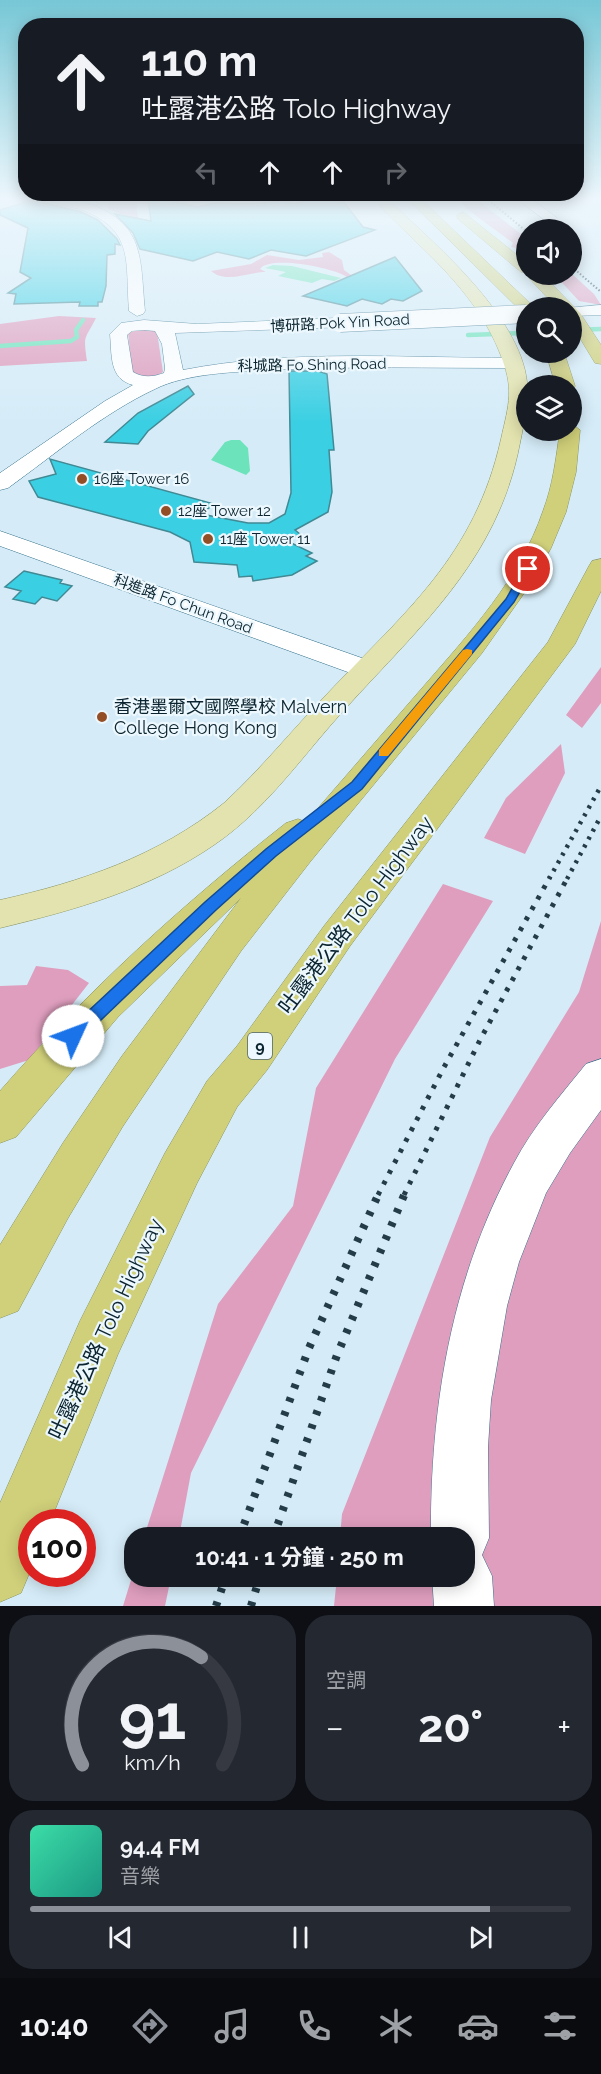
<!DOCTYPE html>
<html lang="zh-TW">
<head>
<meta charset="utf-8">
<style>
  body { margin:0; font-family:Raleway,"Noto Sans TC",sans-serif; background:#242831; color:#f1f3f6; height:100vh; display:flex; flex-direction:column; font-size:22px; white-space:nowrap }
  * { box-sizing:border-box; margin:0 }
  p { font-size:20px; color:#9ea1a6 }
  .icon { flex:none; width:33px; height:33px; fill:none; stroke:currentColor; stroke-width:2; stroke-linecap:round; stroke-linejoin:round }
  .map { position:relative; height:1606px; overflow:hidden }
  .drawer { display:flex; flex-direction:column; gap:9px; padding:9px; background:#0d0f14; flex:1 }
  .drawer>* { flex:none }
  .banner { position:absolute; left:18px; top:18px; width:566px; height:183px; border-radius:24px; box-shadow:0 3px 15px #0003; background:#171b24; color:#f1f3f6; overflow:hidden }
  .controls { position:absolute; left:516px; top:219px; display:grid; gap:12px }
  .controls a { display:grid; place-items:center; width:66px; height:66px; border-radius:50%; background:#171b24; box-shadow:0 3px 15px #0003; font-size:30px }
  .speed { position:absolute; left:18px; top:1509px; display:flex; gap:12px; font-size:30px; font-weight:700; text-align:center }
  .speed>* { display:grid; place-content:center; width:78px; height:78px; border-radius:50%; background:#171b24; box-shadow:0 3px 15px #0003; line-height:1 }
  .speed .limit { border:9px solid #d22; background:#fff; color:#111 }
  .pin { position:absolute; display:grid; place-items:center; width:51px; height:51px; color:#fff; margin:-26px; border:3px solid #fff; border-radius:50%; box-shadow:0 2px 6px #0007 }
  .me { position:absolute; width:66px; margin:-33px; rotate:47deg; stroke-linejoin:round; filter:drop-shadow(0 0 4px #0008) }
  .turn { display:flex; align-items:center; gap:21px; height:126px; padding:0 24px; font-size:27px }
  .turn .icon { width:78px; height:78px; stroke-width:2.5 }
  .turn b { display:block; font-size:42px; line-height:51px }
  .lanes { display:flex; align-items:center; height:57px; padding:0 24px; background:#0003; justify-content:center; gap:30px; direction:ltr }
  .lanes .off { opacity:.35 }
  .big { font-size:45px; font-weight:700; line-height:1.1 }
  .drawer .tile { flex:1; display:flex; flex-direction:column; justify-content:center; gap:9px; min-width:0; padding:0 21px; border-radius:24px; background:#242831 }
  .drawer .dial { align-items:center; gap:0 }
  .dial svg { height:156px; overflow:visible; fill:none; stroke:#363941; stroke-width:7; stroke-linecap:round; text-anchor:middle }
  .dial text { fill:#f1f3f6; stroke:none }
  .song { display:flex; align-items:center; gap:18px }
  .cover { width:72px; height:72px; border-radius:9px; background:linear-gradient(135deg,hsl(160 70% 55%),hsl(170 70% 35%)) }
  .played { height:6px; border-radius:3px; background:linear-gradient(90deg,#8c9099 85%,#363941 85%) }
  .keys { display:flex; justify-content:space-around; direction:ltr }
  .heat { display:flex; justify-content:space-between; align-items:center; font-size:33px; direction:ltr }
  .drawer .tiles { flex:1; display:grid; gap:9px; grid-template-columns:1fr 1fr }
  .tile:last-child { grid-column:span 2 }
  .trip { position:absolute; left:124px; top:1527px; width:351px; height:60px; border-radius:24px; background:#171b24; box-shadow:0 3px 15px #0003; font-weight:700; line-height:60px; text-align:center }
  .menu { display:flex; height:96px; justify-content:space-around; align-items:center; background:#090b0e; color:#9ea1a6 }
  .menu .icon { width:42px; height:42px }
  .menu .selected { color:#8c9099 }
  .menu b { font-size:27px; color:#f1f3f6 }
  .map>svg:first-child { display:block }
  .green { fill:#df9ebe }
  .water { fill:#6de3bb }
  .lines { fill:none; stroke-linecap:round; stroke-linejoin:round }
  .stream { stroke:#6de3bb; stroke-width:4.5 }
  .building { fill:#3bcfe3; stroke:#418994; stroke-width:1.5 }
  .minor-casing { stroke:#34708a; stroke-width:1 }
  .major-casing { stroke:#8b9460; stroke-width:1 }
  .highway-casing { stroke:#8b9460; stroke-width:1 }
  .minor { fill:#fff; fill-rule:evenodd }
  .major { fill:#e3e3af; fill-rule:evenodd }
  .highway { fill:#d0d07a; fill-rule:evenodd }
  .rail-far3 { stroke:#243c48; stroke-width:2; stroke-dasharray:1.5 2; stroke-linecap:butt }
  .rail-far2 { stroke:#243c48; stroke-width:4.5; stroke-dasharray:3 6; stroke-linecap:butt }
  .rail-far1 { stroke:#243c48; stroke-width:5; stroke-dasharray:4 8; stroke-linecap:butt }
  .rail { stroke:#243c48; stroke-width:8; stroke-dasharray:4.5 10; stroke-linecap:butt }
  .minor-bridge-casing { stroke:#34708a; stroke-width:19; stroke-linecap:butt }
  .minor-bridge { stroke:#fff; stroke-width:18 }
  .route { fill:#1a73e8; stroke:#114b97; stroke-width:1.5 }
  .slow { fill:#f59e0b }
  .poi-dot { fill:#944e25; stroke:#ecf8fd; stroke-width:2 }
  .labels { text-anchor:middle; stroke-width:4.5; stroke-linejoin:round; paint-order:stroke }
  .far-street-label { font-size:15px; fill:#0b242f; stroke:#ecf8fd }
  .far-poi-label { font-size:15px; fill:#0b242f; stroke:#ecf8fd; text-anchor:start }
  .shield { fill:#ecf8fd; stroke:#4e646d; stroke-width:1.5 }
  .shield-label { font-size:16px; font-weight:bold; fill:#0b242f }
  .poi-label { font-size:18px; fill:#0b242f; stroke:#ecf8fd; text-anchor:start }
  .near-street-label { font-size:21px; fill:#0b242f; stroke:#ecf8fd }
</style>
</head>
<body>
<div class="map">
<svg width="601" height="1606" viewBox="0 0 601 1606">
  <rect width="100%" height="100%" fill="#d5ecf8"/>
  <!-- green -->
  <path class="green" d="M108,198H302L136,204L139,223L109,209Z
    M457,198H475L526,238V250L511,247L513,243L467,209Z
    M329,252L342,260L344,270L351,275L347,277C334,268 270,255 260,269L266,272C248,272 226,284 211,271L251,264L267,255L299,260L323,257L322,253Z
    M572,274L594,294L601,305L579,301L555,275Z
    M59,316L96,318C85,340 83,334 87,361L0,366V324Z
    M152,329L157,332L163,372C154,379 142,377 132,373L128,332Z
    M601,667V703L582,728L566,715Z
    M561,744L565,773L525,854L484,838L506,798Z
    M443,884L493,901L395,1059L191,1473L179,1537H144L218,1304L293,1206L316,1088Z
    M601,921V1606H334L337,1577L465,1576V1538L340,1537L342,1514L490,1137L579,992Z
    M36,966L68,970L89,983L29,1060L0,1069V986L27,985Z
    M135,1567V1576L171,1577L165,1606H123Z"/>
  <!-- water -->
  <path class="water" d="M273,265L292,266L341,278L334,281L322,279L312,283L278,276L286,272L265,268Z
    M231,440H240L248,448L250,471L246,475L211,460L225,442Z"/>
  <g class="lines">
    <!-- stream -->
    <path class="stream" d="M572,330L601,329
      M468,335L526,333
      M0,346L71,341L77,337L76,330L83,320"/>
  </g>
  <!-- building -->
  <path class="building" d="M148,198H169L170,201L198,207L214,203L251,204L281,201L296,204L310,199L344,202L363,227L375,230L306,256L271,250L249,259L217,252L193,261L140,249L133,233L115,214L151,221Z
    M32,200L81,212L98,220L117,239L120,245L115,244V254L107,255L106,286L102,302H98V306H79L80,302L14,304L16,294L8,293L31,278L20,272L28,228L0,215V210Z
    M395,257L422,291L403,301L391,299L382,304L362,299L347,306L303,296Z
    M289,371H318L327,374L334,450H329L332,492L328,512L295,530L301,535L285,540L312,553L306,556L317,561L292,575L253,581L252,576L239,577L237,565L194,562L190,542L170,532L38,497L29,481L56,474L50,459L214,504L201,514L248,523H269L285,514L291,493Z
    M188,386L194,394L148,431L138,444L105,442L138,413Z
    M24,571L62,580L60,583L72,586L57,601L42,597L35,604L13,599L21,591L5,587Z"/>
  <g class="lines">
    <!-- minor casing -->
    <g class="minor-casing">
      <path id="minor" d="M47,198C62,196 77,199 92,205C146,225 140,262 145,311L143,314L137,316L129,311C125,262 135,230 82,210C71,206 55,205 47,198Z
        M516,198H530L557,218L556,221H546Z
        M601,305V315L572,316V308H567Z
        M340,318L346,319L348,323L346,327L175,333L183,370C291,349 403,358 512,358L521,363L512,368C432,368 351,366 271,370C236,372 187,373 155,389C102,414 55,454 8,488L0,490V473L105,401L133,385C109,379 112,355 110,334L121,323L144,320L197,324ZM144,330L155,331L162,344L165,368L164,373C153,377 143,378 133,372L127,335L132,331Z
        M0,531L376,663L380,669L376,675L366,678L356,675L0,546Z
        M601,1059V1110L570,1153L546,1193L519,1262L507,1306L491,1400L488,1447L489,1538L482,1555L492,1576L494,1606H434L432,1576H465V1538H431C430,1407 451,1279 514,1163C533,1127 560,1096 586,1064Z"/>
    </g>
    <!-- major casing -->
    <g class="major-casing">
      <path id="major" d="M373,198H386C432,241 520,315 527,382C529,401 524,423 520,443C497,564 415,630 337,718C298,762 264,811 214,845C150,889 75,910 0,928V900C81,882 158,856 224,803C261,769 292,730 327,694C405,612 475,556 501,439C509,403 515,389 499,351C481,306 446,270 411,237C399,224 384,212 373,198Z"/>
    </g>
    <!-- highway casing -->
    <g class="highway-casing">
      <path id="highway" d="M407,198H420L535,308H526V313L521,311Z
        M463,212L526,262V274H542L580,313L601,345V364L595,363L572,325V308H557L528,277L526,273L521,272L458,219L457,216Z
        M546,352H564L575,386L573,390L572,386H556Z
        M572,424L580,430L576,472L566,512L551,548L532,582L482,653L310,862L241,951L123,1126L68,1218L18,1311L0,1318V1245L63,1143L122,1056L241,898L118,1017L16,1137L0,1143V1091C86,992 183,904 286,823L298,819L306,822C345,777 384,732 423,687C469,634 520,579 543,511C553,485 556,458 560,430H572Z
        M601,559V591L575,644L350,946L267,1070L237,1107L197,1183L118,1354L50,1522H32V1567L21,1593L0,1602V1503L80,1321L165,1153L207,1081L237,1046L324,926L548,642L589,566L592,561Z"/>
    </g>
    <!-- minor -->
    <use href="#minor" class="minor"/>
    <!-- major -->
    <use href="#major" class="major"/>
    <!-- highway -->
    <use href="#highway" class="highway"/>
    <!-- rail-far3 -->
    <path class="rail-far3" d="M486,198L526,231
      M572,267L601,292"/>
    <!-- rail-far2 -->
    <path class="rail-far2" d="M549,879L601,786
      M567,879L601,816"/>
    <!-- rail-far1 -->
    <path class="rail-far1" d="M378,1195L443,1069L550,877
      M404,1195L480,1040L568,877"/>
    <!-- rail -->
    <path class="rail" d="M239,1538L309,1348L379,1193
      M273,1538L337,1355L405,1193
      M216,1606L226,1576
      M251,1606L260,1576"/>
    <!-- minor-bridge casing -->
    <g class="minor-bridge-casing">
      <path id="minor-bridge" d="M340,323L526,314"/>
    </g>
    <!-- minor-bridge -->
    <use href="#minor-bridge" class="minor-bridge"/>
  </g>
  <!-- sky -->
  <linearGradient id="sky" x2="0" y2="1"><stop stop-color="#77c7d6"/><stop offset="0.47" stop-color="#ecf6fc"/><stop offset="1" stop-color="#ecf6fc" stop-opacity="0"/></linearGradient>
  <rect width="601" height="422" fill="url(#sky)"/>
  <!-- route -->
  <path class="route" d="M528,566L533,569L514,602L362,789L276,856L216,910L79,1041H67L64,1036L67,1031L205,902L266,849L352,782L506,599L523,569Z"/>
  <!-- slow -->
  <path class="slow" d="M467,649L472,650V654L388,756H379V750L463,650Z"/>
  <!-- markers -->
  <g class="poi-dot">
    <circle cx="82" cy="479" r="6"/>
    <circle cx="166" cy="511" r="6"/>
    <circle cx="208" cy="539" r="6"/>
    <circle cx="102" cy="717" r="6"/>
  </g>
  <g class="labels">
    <!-- far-street labels -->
    <g class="far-street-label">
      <text transform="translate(340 323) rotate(-3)" y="5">博研路 Pok Yin Road</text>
      <text transform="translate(312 365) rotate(-1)" y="5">科城路 Fo Shing Road</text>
      <text transform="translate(183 604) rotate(20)" y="5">科進路 Fo Chun Road</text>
    </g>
    <!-- far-poi labels -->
    <g class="far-poi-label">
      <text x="94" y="484">16座 Tower 16</text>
      <text x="178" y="516">12座 Tower 12</text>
      <text x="220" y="544">11座 Tower 11</text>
    </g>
    <!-- shield labels -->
    <rect class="shield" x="248" y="1033" width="24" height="26" rx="4.5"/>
    <g class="shield-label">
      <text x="260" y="1052">9</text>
    </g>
    <!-- poi labels -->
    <g class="poi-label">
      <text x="114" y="713">香港墨爾文國際學校 Malvern<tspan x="114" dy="21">College Hong Kong</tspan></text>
    </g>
    <!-- near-street labels -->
    <g class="near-street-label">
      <text transform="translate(356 915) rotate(-53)" y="7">吐露港公路 Tolo Highway</text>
      <text transform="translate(106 1329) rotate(-65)" y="7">吐露港公路 Tolo Highway</text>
    </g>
  </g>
</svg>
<div class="controls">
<a><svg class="icon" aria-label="sound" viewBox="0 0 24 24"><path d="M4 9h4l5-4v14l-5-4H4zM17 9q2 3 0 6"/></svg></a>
<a><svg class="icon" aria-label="search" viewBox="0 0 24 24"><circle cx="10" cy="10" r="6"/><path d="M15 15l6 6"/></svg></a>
<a><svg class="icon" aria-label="layers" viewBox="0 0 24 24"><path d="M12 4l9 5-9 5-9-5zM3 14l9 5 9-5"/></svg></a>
</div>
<div class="speed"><div class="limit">100</div></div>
<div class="pin" style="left:528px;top:569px;background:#d93025"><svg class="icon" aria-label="arrive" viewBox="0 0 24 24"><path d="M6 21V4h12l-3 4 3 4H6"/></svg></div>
<svg class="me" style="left:73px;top:1036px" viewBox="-20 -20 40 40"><circle r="19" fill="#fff"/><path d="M0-13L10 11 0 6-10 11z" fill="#1a73e8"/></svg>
<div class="trip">10:41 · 1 分鐘 · 250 m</div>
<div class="banner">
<div class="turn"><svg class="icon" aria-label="ahead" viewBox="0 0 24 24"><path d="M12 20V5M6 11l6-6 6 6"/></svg><div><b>110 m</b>吐露港公路 Tolo Highway</div></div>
<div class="lanes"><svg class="icon off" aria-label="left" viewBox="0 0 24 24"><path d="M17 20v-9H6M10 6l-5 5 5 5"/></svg><svg class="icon" aria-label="ahead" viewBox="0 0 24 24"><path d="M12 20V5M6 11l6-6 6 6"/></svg><svg class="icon" aria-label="ahead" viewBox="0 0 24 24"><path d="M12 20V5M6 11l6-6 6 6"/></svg><svg class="icon off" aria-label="right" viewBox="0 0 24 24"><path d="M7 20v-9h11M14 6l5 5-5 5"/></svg></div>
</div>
</div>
<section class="drawer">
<div class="tiles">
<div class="tile dial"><svg viewBox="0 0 100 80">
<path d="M14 69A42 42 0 1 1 86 69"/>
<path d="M14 69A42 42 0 0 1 75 14" stroke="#8c9099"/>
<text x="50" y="56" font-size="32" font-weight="700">91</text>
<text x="50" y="72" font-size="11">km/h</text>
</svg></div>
<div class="tile"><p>空調</p>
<div class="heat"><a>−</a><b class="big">20°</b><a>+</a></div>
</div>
<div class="tile">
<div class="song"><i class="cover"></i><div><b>94.4 FM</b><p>音樂</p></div></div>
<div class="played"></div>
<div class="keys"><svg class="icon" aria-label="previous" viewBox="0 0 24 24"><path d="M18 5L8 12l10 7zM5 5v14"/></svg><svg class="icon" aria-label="pause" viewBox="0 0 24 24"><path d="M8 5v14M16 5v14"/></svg><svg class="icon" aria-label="next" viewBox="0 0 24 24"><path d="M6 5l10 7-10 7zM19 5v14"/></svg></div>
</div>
</div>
</section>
<nav class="menu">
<b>10:40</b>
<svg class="icon selected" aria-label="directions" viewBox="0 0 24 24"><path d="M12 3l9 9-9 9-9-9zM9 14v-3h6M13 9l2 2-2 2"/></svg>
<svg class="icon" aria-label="music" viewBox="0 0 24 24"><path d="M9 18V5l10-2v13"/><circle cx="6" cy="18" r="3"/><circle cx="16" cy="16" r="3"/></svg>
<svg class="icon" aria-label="phone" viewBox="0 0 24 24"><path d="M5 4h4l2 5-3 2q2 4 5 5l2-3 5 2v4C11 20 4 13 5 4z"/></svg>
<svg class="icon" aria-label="climate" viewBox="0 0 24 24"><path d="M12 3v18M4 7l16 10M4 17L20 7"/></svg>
<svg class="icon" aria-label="car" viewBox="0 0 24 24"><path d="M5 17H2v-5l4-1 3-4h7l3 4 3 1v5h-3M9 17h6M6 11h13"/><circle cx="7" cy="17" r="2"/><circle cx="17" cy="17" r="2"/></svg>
<svg class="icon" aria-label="filters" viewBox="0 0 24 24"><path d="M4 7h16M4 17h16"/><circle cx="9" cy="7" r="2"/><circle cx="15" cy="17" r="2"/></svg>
</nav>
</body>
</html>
